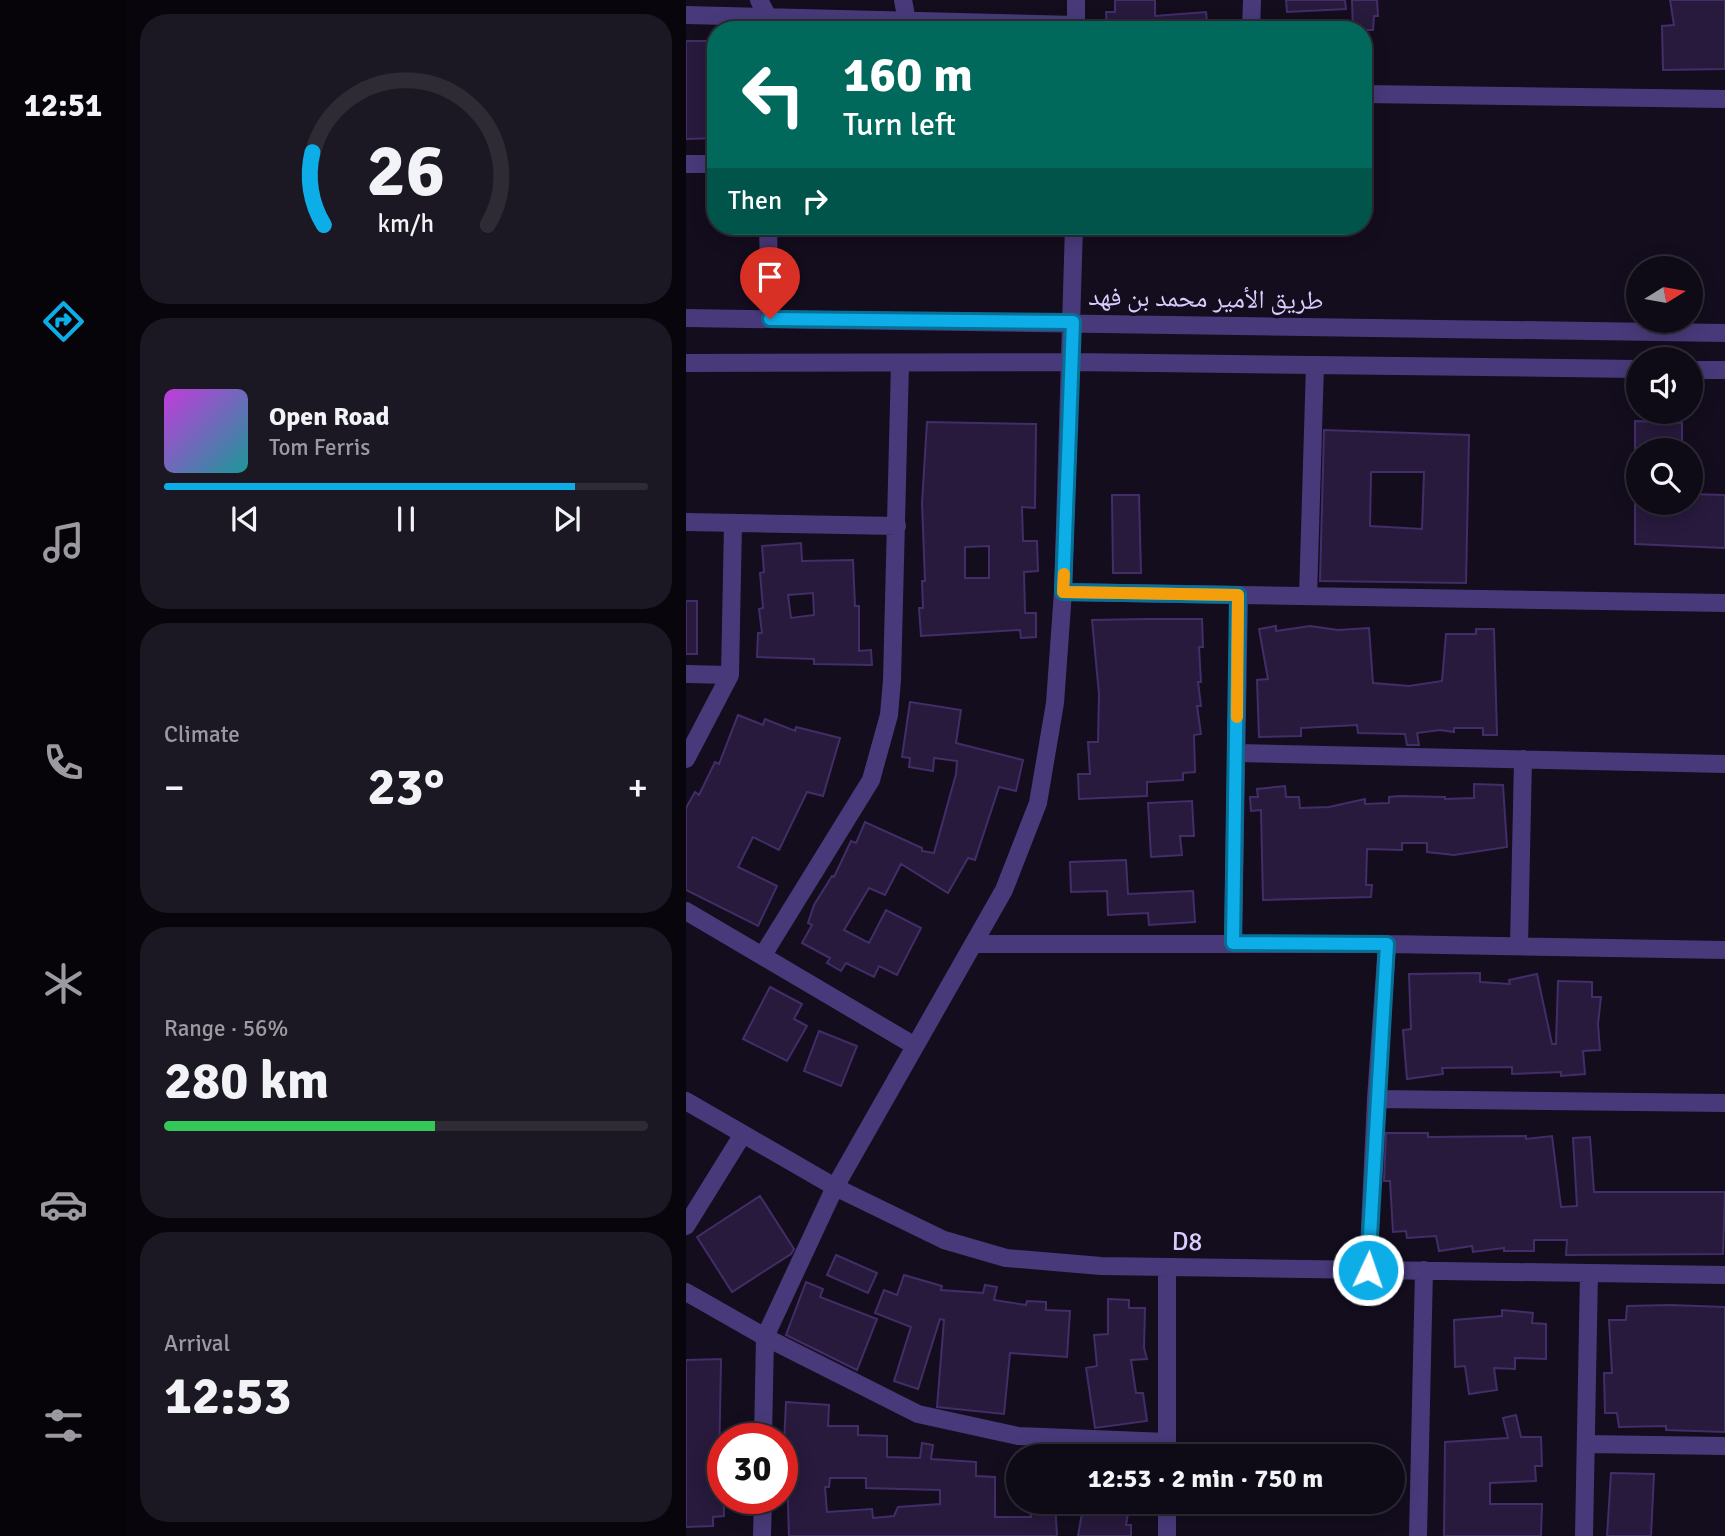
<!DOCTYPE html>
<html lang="en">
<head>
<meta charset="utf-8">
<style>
  body { margin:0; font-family:Signika,"Noto Naskh Arabic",sans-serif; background:#1c1823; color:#f1f3f6; height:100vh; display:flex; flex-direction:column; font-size:26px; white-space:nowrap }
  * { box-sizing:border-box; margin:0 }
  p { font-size:23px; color:#9b9aa1 }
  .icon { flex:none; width:38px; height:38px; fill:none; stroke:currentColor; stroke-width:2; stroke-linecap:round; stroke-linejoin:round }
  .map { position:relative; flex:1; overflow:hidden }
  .side { display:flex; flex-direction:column; gap:14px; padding:14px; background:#08060c; width:560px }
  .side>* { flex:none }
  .banner { position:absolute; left:21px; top:21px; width:665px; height:214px; border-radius:28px; box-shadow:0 4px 18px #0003,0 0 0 2px #2e2b35; background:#00695c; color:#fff; overflow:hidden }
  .needle { width:46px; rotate:79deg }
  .tools { position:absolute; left:940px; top:256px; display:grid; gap:14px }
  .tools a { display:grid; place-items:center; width:77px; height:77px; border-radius:50%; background:#0e0a16; box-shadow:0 4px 18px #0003,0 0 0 2px #2e2b35; font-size:35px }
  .speed { position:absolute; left:21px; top:1423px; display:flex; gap:14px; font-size:35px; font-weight:700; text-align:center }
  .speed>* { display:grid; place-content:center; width:91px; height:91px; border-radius:50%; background:#0e0a16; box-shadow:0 4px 18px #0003,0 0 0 2px #2e2b35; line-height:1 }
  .speed .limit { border:10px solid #d22; background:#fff; color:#111 }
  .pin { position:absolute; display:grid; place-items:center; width:60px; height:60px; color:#fff; margin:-72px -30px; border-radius:50% 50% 50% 0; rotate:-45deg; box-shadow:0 0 7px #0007 }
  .pin .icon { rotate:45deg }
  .me { position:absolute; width:77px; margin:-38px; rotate:3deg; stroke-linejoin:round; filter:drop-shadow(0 0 5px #0008) }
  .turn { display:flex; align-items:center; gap:24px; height:147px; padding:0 21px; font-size:32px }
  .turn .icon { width:91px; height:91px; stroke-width:2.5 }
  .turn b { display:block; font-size:49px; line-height:60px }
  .then { display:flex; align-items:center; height:66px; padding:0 21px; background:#0003; gap:14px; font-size:26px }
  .big { font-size:52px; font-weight:700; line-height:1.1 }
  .side .tile { flex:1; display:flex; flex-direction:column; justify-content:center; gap:10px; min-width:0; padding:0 24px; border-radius:28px; background:#1c1823 }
  .side .dial { align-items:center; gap:0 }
  .dial svg { height:182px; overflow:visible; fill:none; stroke:#2e2b35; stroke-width:7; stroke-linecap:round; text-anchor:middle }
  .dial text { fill:#f1f3f6; stroke:none }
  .song { display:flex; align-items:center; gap:21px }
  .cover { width:84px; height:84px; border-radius:10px; background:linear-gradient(135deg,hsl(290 70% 55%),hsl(180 70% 35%)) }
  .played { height:7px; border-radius:4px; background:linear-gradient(90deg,#0dade8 85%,#2e2b35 85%) }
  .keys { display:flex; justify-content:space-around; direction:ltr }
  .heat { display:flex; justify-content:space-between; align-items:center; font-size:38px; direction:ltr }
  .charge { height:10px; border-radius:5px; background:linear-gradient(90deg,#34c759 56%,#2e2b35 0) }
  .trip { position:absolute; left:320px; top:1444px; width:399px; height:70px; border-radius:35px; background:#0e0a16; box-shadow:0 4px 18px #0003,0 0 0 2px #2e2b35; font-weight:700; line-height:70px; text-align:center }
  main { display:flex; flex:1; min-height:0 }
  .tab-bar { display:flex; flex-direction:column; width:126px; justify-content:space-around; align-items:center; background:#060409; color:#9b9aa1 }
  .tab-bar .icon { width:49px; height:49px }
  .tab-bar .current { color:#0dade8 }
  .tab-bar b { font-size:32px; color:#f1f3f6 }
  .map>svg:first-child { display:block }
  .building { fill:#271a3d; stroke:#432d68; stroke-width:2; fill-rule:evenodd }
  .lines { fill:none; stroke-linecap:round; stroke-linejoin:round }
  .minor { stroke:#483a7a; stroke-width:18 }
  .route-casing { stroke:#087097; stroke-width:18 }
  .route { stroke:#0dade8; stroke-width:12 }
  .slow { stroke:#f59e0b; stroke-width:12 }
  .labels { text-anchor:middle; stroke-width:7; stroke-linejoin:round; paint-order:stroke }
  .street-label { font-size:26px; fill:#daccfc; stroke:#130d1e }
</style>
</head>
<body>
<main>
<nav class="tab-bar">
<b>12:51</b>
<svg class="icon current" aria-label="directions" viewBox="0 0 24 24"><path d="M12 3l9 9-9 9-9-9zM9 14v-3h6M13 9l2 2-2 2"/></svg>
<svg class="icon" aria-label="music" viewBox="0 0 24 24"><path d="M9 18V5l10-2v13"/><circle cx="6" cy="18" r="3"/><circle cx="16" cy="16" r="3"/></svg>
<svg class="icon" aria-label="phone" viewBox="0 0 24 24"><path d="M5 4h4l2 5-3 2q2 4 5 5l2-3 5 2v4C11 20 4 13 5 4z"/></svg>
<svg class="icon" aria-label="climate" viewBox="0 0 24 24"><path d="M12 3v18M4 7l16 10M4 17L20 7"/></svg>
<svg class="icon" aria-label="car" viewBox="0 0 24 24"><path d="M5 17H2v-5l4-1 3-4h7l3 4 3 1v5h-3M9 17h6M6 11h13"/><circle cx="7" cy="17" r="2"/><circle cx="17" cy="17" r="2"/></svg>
<svg class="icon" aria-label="filters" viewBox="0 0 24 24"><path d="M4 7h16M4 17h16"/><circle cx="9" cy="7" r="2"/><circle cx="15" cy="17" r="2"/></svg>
</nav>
<section class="side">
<div class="tile dial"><svg viewBox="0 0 100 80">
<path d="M14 69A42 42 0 1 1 86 69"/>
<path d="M14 69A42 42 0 0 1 9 37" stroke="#0dade8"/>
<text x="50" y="56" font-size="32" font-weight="700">26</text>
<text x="50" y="72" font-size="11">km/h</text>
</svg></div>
<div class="tile">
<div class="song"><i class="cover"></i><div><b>Open Road</b><p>Tom Ferris</p></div></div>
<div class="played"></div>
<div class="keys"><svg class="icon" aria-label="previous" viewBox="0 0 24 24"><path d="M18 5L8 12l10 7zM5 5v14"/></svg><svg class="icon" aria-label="pause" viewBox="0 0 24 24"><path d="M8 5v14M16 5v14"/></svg><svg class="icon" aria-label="next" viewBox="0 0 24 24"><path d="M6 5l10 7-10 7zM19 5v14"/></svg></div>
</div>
<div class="tile"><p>Climate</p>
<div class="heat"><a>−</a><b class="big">23°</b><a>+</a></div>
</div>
<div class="tile"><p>Range · 56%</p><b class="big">280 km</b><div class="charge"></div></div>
<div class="tile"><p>Arrival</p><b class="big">12:53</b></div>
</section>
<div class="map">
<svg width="1039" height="1536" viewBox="0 0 1039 1536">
  <rect width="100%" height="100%" fill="#130d1e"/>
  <!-- building -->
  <path class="building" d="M429,0H469V16L520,12L522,30H421L420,12H429Z
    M600,0H659L660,9L601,12Z
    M666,0H691L692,16H688L687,30H667Z
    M984,0H1039V69L977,70L976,26L988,25Z
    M0,41H30V138L0,139Z
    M949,421L996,423V450H949Z
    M241,422L350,424L349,508L336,507L337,541H351L352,571L338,572L339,613H350V637L335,638L334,630L235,636L233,608H237L236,581H239L236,503ZM303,546V578H279V547Z
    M638,430L783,435L780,583L634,581ZM685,472H738L736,529L684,526Z
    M1004,494L1039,495V548L949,544V502H1004Z
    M426,495H453L455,573H427Z
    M115,543L116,561L167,560L169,606H173V651L185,650L186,665L128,664V659L71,657L72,633H76L73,609L77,608L74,573L78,572L76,546ZM127,593L128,615L105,618L102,595Z
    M0,601H11V654H0Z
    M461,619H516L517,647H513L515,682H512L515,706H511L515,734L508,735L509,772L497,773V780L461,782V796L393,799L392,774H404L402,742H412L413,694L406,620Z
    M590,626V631L624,626L652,630L683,628L687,683L723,686L756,681L760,634H790V629H808L811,735H797V728H768V732L754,730L731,733L733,745H721L719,734L672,733L671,725L615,728V736L573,737L571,680L582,679L573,629Z
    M224,702L275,710L270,743L337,760L330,791L313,787L289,860L282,858L262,893L215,864L199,895L183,888L158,930L183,943L200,910L235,928L211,975L193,966L188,977L160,963L155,971L141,963L144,958L116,943L126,925L122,923L128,905L146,876L148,877L165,841L170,843L179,822L236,848V851L248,853L270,774L271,761L248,758L247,771L223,767L224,758L216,757Z
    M52,715L77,725L79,719L109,731L110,727L154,738L137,796L121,792L93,850L67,837L52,867L91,886L72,926L0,890V808L9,792L13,795L29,762L33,764Z
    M788,784L817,785L821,847L768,855L741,852V843H716V850L681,849L680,885H686L685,897L577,900L575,810L565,811L564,797H572L571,789L599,786L600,797H613L614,808L643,807L679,799V804L703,803V797L714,796L759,797V799L788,798Z
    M506,801L508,836H494L496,855L465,857L462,803Z
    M440,860L442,894L507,891L509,922L463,925L462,913L422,915L421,891L385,892L384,862Z
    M794,973V982L824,984L823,980L851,974L866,1044H870L872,981L906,982V997H915L912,1024L914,1050L897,1051L899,1074L875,1076V1072L826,1074V1067L756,1068L757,1074L721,1079L717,1030L725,1029L723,974Z
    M84,987L116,1004L108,1019L121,1026L101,1061L57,1039Z
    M133,1031L171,1046L155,1086L118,1071Z
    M700,1133H742V1137L840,1136V1139L866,1136L875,1207L891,1206L887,1138L904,1137L908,1192H1039L1037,1254L880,1255L881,1240H848V1251H818V1248L787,1252L786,1246L753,1251L750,1236L721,1238L720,1231L707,1232L704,1181H698Z
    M74,1196L108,1249L105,1254L46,1292L11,1237Z
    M150,1255L191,1273L182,1293L141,1275Z
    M218,1275L256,1286L255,1290L297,1293L299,1285L311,1287L308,1300L340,1305L341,1301L360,1302V1310L384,1311L381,1357L324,1353L318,1414L251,1407L258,1320L254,1319L232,1389L208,1381L225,1327L189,1313L198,1290L211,1295Z
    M120,1282L137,1289L134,1297L191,1319L171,1370L100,1335Z
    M422,1299L443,1300V1308H459L458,1348L461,1359L445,1360L450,1393H457L461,1421L409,1428L400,1368L411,1366L408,1335L422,1334Z
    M984,1305L1039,1307V1432L980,1430V1426L933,1427L931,1413H919L918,1373H926L923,1320H940L941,1306Z
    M816,1310L847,1313L846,1323L860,1324V1359L829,1358V1369L808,1368L811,1390L783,1394L779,1366L769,1367L768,1320L816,1316Z
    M35,1359L33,1467L37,1466L38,1516L27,1517V1526L0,1527V1360Z
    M100,1402L143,1405L142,1426H172V1435L201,1436V1457L234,1458L236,1443L247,1445L245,1459L290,1462V1476L309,1477V1517H345L344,1502H369L371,1536H103L100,1444H98ZM144,1478H180V1488L254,1490V1504L212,1507L208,1516L187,1518L186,1509L141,1512L139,1487H143Z
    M830,1415L835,1437H855L856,1466H849L850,1481L804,1483V1504H856L855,1536H758L759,1442L822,1438L817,1418Z
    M925,1473L968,1474L965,1536H921Z
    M398,1502H444L440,1525H445V1536H392Z"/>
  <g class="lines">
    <!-- minor -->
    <path class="minor" d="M73,0L82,17V30
      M217,0L221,21
      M0,15L390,25
      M390,30V0
      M565,30L566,0
      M677,94L1039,99
      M0,164H30
      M82,226L84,319
      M0,318L1039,333
      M0,363L385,362L952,369
      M1004,370H1039
      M0,522L211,526
      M377,592L1039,603
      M622,596L629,365
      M0,674L44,675
      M550,753L1039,764
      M0,759L44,675L47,523
      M0,911L229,1046
      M547,943L553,595
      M289,944H701L1039,950
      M701,944L690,1099L1039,1103
      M833,946L837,759
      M77,955L185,780L203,715L206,680L214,363
      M0,1101L149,1187L258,1240L320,1258L415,1266L1039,1275
      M0,1226L57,1134
      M682,1270L690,1099
      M0,1292L79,1337L232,1414L332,1436L481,1442
      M77,1438L79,1337L149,1187L318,890L352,803L369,703L377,592L388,226
      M900,1444L1039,1446
      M481,1456V1267
      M76,1536L77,1498
      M481,1536V1502
      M732,1536L738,1270
      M898,1536L903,1273"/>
  </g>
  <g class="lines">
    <!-- route casing -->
    <g class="route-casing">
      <path id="route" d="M84,319L387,322L377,592L552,595L547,943L701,944L682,1270"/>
    </g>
    <!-- route -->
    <use href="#route" class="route"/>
    <!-- slow -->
    <path class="slow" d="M378,574L377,592L552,595L551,717"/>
  </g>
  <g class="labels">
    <!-- street labels -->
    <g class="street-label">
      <text transform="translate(520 298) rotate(1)" y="9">طريق الأمير محمد بن فهد</text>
      <text transform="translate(501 1241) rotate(1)" y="9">D8</text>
    </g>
  </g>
</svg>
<div class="tools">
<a><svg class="needle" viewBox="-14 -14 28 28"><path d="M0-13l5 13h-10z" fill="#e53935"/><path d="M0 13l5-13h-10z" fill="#9b9aa1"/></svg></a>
<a><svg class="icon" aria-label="sound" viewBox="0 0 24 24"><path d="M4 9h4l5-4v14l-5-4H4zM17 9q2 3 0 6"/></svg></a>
<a><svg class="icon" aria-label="search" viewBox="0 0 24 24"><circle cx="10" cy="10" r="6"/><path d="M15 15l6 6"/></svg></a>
</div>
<div class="speed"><div class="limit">30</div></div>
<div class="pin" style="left:84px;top:319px;background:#d93025"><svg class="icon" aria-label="arrive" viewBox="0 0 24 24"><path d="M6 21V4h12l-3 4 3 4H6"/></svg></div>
<svg class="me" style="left:682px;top:1270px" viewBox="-20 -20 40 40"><circle r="17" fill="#0dade8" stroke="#fff" stroke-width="3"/><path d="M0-11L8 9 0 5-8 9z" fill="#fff"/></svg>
<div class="trip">12:53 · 2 min · 750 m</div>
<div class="banner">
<div class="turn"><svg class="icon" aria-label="left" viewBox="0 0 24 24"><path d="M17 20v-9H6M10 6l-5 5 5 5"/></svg><div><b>160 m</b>Turn left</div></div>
<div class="then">Then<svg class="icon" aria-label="right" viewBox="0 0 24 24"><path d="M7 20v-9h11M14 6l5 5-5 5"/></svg></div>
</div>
</div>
</main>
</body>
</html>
